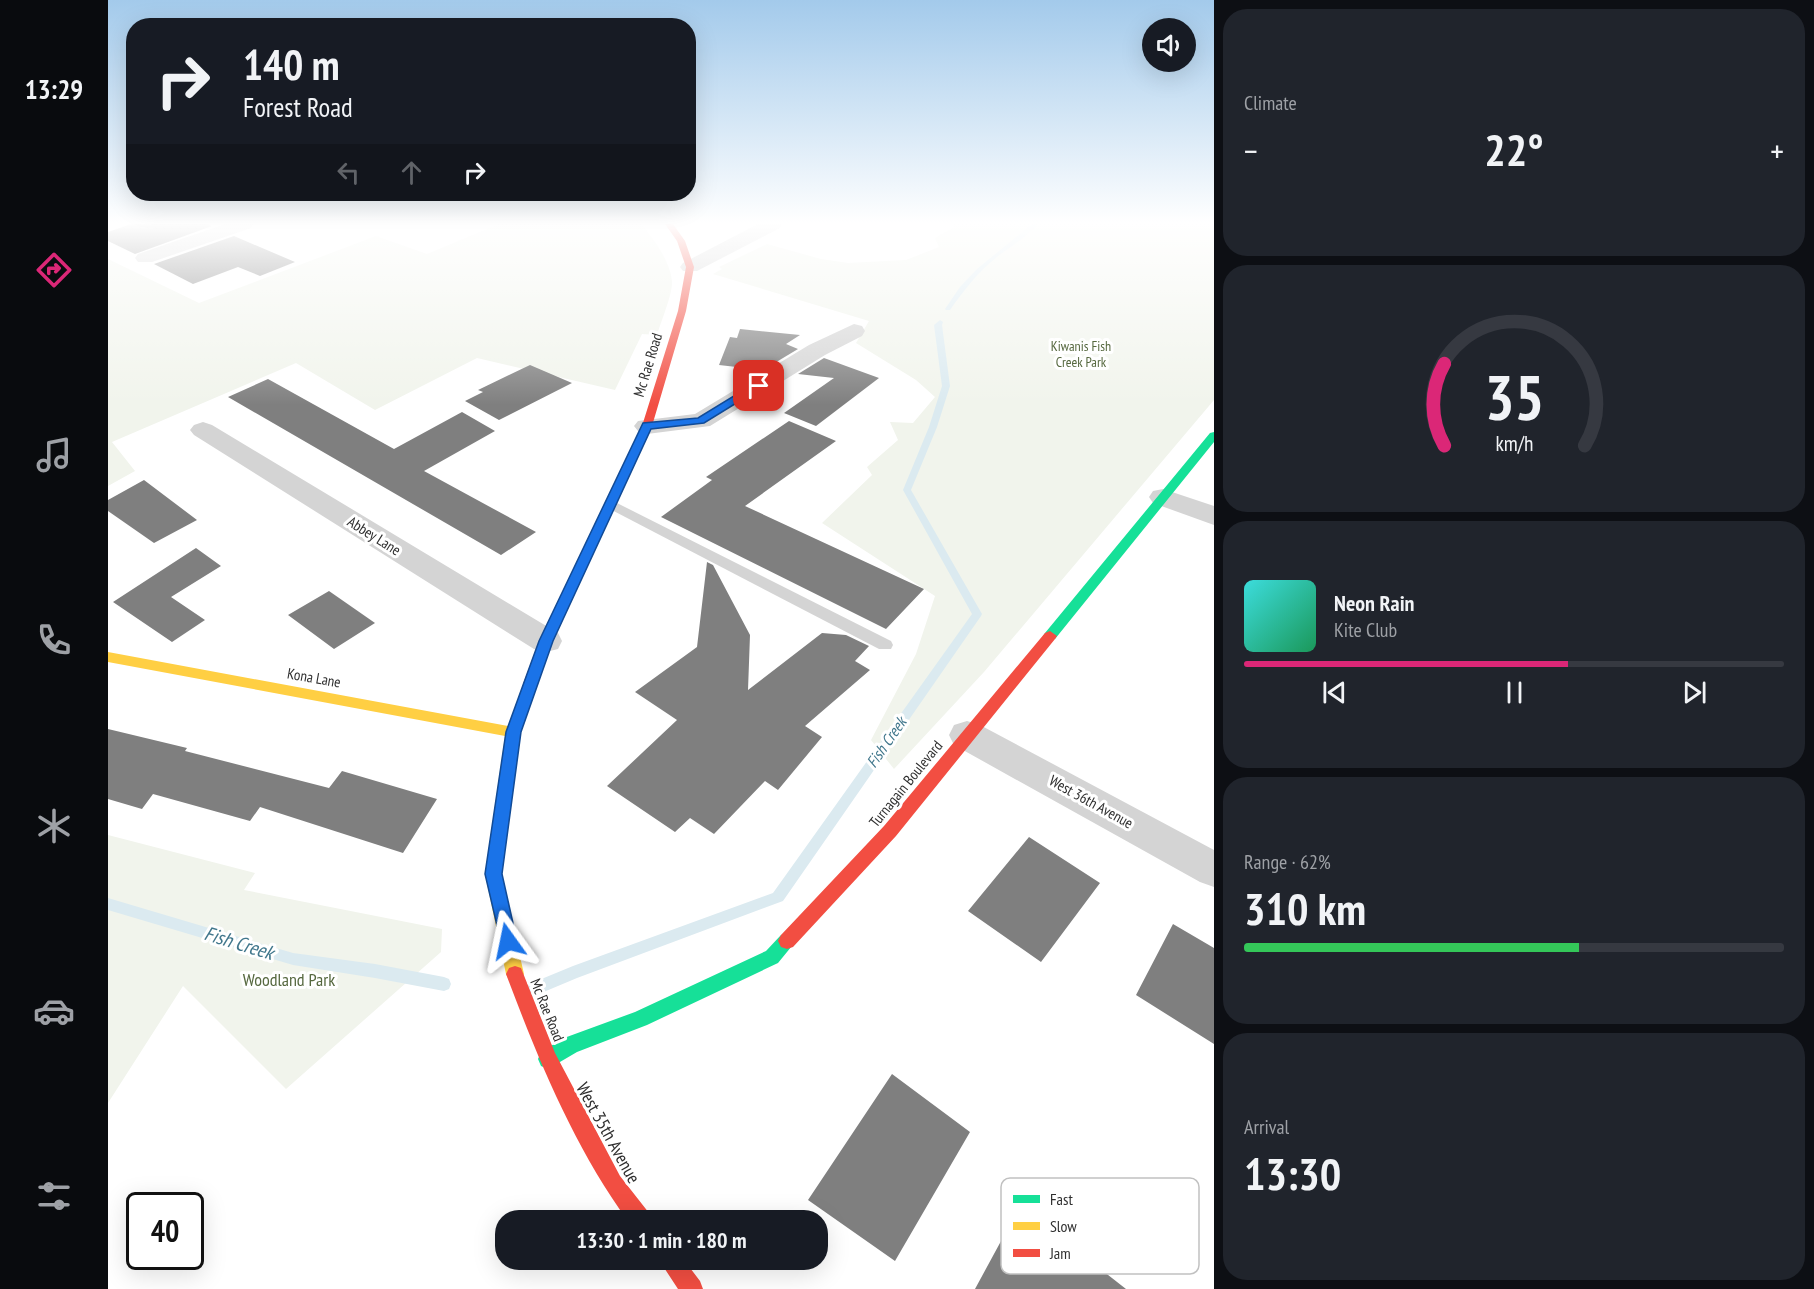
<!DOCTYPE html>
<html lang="en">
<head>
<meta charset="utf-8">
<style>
  body { margin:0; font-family:"PT Sans Narrow",sans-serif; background:#20242c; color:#f1f3f6; height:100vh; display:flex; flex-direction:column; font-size:22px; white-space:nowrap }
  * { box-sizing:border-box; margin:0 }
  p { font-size:20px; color:#9ea1a6 }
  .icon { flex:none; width:33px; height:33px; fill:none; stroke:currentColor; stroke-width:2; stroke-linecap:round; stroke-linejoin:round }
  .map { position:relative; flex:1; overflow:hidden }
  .side { display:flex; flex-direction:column; gap:9px; padding:9px; background:#0d0f14; width:600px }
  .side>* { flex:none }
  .hud { position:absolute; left:18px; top:18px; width:570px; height:183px; border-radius:24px; box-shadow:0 6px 24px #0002; background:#171b24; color:#f1f3f6; overflow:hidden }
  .fabs { position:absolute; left:1034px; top:18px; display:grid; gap:12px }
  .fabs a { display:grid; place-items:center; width:54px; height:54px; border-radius:50%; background:#171b24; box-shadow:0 6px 24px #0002; font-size:30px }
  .speed { position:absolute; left:18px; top:1192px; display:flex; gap:12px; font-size:30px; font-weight:700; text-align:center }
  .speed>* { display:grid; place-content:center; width:78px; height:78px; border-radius:50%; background:#171b24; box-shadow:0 6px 24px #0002; line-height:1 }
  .speed .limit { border:3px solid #111; border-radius:9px; background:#fff; color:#111 }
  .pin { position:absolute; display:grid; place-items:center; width:51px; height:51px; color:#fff; margin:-26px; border-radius:12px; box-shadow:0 3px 9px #0006 }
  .me { position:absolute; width:66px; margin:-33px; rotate:348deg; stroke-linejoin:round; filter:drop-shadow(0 0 4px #0008) }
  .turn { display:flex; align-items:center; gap:21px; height:126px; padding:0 18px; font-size:27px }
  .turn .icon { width:78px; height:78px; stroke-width:2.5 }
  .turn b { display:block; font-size:42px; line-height:51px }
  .lanes { display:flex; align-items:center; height:57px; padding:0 18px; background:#0003; justify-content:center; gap:30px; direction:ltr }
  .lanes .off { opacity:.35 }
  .big { font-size:45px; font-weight:800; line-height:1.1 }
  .side .widget { flex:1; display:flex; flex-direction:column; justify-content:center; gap:9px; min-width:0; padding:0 21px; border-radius:24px; background:#20242c }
  .side .dial { align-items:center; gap:0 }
  .dial svg { height:156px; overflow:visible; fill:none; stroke:#363941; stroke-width:7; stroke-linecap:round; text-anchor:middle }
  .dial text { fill:#f1f3f6; stroke:none }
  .song { display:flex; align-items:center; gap:18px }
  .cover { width:72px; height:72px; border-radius:9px; background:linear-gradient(135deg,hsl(180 70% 55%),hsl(150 70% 35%)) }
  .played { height:6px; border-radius:3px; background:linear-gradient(90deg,#db2777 60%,#363941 60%) }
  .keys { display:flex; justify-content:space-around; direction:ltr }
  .heat { display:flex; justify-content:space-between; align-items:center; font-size:33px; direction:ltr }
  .charge { height:9px; border-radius:4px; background:linear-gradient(90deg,#34c759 62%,#363941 0) }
  .trip { position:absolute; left:387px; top:1210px; width:333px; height:60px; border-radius:24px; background:#171b24; box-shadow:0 6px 24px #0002; font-weight:800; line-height:60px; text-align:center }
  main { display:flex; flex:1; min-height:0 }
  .tab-bar { display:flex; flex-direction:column; width:108px; justify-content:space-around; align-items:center; background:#090b0e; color:#9ea1a6 }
  .tab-bar .icon { width:42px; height:42px }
  .tab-bar .active { color:#db2777 }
  .tab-bar b { font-size:27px; color:#f1f3f6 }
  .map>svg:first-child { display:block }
  .green { fill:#f1f4ec }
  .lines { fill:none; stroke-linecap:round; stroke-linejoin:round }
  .stream { fill:#dbeaf0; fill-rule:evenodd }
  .building { fill:#7f7f7f }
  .lane { fill:#d4d4d4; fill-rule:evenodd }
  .street { fill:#d4d4d4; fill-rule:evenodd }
  .fast { fill:#16e098; fill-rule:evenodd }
  .slow { fill:#ffcf43; fill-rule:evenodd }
  .jam { fill:#f24e42; fill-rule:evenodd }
  .route { fill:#1a73e8; stroke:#114b97; stroke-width:1.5 }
  .labels { text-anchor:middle; stroke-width:6; stroke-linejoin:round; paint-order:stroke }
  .far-park-label { font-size:14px; fill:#56683f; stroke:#fff }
  .street-label { font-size:15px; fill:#2f2f2f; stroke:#fff }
  .water-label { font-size:16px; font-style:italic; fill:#41778c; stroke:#fff }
  .near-park-label { font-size:18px; fill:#56683f; stroke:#fff }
  .near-street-label { font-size:18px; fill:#2f2f2f; stroke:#fff }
  .near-water-label { font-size:20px; font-style:italic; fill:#41778c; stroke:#fff }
  .key { fill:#fff; stroke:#c1c1c1; stroke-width:1.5 }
  .key-label { font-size:16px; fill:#2f2f2f }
</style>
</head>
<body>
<main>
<nav class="tab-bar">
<b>13:29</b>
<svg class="icon active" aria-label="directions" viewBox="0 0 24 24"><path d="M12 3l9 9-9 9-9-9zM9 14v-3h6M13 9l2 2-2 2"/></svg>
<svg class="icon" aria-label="music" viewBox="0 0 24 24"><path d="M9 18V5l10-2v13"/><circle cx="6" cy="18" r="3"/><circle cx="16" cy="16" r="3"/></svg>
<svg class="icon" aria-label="phone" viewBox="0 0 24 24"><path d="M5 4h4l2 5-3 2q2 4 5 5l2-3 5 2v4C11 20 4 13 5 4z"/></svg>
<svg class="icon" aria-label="climate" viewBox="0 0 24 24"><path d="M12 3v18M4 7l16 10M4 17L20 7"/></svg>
<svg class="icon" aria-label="car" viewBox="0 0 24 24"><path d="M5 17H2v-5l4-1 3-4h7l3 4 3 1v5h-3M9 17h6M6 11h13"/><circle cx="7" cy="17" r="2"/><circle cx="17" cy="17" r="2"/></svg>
<svg class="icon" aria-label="filters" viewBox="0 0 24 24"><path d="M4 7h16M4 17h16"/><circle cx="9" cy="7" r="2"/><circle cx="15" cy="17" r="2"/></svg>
</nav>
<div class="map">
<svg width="1106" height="1289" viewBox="0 0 1106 1289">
  <rect width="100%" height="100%" fill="#fff"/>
  <!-- green -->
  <path class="green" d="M391,224H533C546,239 562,261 564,281C565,293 553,322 549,335L534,334L507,390L369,358L267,410L188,363L4,442L27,471L0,486V259L91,303L268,236L319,254Z
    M846,224H1106V400L876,672L786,769L763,740L808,654L827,596L714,523L764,475L759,467L790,440L782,422L805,423L827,397L808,380L748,343L761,321L605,274L614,269L611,267L659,244L713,259L740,263L798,260L831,247L827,238L846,227Z
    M0,835L147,873L136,890L334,929L333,952L178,1089L75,986L0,1103Z"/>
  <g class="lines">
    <!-- stream -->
    <path class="stream" d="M924,224H930C918,238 903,246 889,257C870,272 856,290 842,310H838L837,309L852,287L869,269Z
      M832,320L835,322L834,325L842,386L829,427L803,490L874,614L873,616L675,901L469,978L419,999L414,997L412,992L414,987L465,966L665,893L864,614L795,490L821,427L834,386L826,325Z
      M0,898L185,953L267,964L336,977L341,979L343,984L341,989L336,991L267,978L185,965L0,910Z"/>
  </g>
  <!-- building -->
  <path class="building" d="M23,224H99L104,226L27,254L0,241V232Z
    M126,236L187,262L152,276L130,267L85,284L46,264Z
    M632,329L692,335L678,344L690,349L655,370L611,365L622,337L629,338Z
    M716,358L771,378L708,426L676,413L726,378L690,374Z
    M422,365L464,383L391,420L357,401L375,392L370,390Z
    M160,379L286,449L354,412L387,431L316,471L428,532L393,555L120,397Z
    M681,421L728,441L637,506L816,589L778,629L553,517L604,480L598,477Z
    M36,480L89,520L46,543L0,511V500Z
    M88,548L113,566L63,597L97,620L64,642L5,602Z
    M599,562L605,565L642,635L640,690L714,633L738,635L761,646L747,661L762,670L697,726L714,737L670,790L657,781L606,834L582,818L567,832L499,786L569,720L527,692L589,647Z
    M221,591L267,623L226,649L180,615Z
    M0,729L79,748L77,751L221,788L234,771L329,799L295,853L152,807L142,821L45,794L34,809L0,799Z
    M921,837L992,883L933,962L860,911Z
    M1065,924L1106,948V1044L1028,995Z
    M784,1074L862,1132L787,1261L700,1200Z
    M912,1206L1018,1289H867Z"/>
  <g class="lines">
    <!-- lane -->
    <path class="lane" d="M503,500L783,641L785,645L783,649H771L498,507L496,504L498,501Z"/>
    <!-- street -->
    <path class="street" d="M117,224H145L143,228L44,262H30L27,258L30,254Z
      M650,224H674L672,228L589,271H575L572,267L575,263Z
      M746,324L754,326L757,331L754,336L717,355L602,426L539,434L530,431L526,426L530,421L587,414L701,345Z
      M95,422L104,425L450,633L454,641L450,649L438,652L426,649L86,435L82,430L86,425Z
      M1055,489L1106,506V525L1045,503L1041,497L1045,491Z
      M859,721L872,725L1106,850V887L1092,882L846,745L841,735L846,725Z"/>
    <!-- fast -->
    <path class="fast" d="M1106,432V442L947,639H937L935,636L937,633L1102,433Z
      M679,933L685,935L688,941L670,963L539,1025L469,1052L440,1069L433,1066L430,1059L433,1052L456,1038L527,1012L658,951L673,935Z"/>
    <!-- slow -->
    <path class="slow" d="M0,652L400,726L417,680H427L429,684L412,732L393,874L416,974L413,980L407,982L401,980L398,974L377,874L397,736L0,662Z"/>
    <!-- jam -->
    <path class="jam" d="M557,224H565L577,241L586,267L578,311L544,426L445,641L429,684L427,688H417L415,684L431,641L534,426L570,311L578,267L569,241Z
      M942,631L949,636L947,639L788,836L685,947L679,949L673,947L670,941L673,935L776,826L937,633Z
      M407,966L413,968L447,1053L512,1176L541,1213L544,1221H520C466,1147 430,1059 398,974L401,968Z
      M551,1260H576L592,1281L595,1289H570Z"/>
  </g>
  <!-- sky -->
  <linearGradient id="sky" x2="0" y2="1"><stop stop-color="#a3caeb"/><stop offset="0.55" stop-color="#fff"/><stop offset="1" stop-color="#fff" stop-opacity="0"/></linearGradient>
  <rect width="1106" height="405" fill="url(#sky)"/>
  <!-- route -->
  <path class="route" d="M647,383L656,386L596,423L543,429L445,641L413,732L394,874L409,941L406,947L400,949L394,947L377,874L398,732L431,641L535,423L590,418Z"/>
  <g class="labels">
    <!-- far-park labels -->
    <g class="far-park-label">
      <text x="973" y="351">Kiwanis Fish<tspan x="973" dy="16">Creek Park</tspan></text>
    </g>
    <!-- street labels -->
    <g class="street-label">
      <text transform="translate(540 365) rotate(-73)" y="5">Mc Rae Road</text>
      <text transform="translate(266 536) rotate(32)" y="5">Abbey Lane</text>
      <text transform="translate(206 678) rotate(10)" y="5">Kona Lane</text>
      <text transform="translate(798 784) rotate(-51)" y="5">Turnagain Boulevard</text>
      <text transform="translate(983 802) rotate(29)" y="5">West 36th Avenue</text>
      <text transform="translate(439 1010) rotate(68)" y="5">Mc Rae Road</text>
    </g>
    <!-- water labels -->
    <g class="water-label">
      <text transform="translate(778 742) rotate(-55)" y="6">Fish Creek</text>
    </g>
    <!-- near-park labels -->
    <g class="near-park-label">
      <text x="181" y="986">Woodland Park</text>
    </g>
    <!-- near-street labels -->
    <g class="near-street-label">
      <text transform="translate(500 1133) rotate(61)" y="6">West 35th Avenue</text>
    </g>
    <!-- near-water labels -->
    <g class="near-water-label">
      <text transform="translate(131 943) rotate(17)" y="7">Fish Creek</text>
    </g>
  </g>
  <!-- legend -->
  <rect x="893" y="1178" width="198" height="96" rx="9" class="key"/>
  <rect x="905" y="1195" width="27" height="8" fill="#16e098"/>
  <rect x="905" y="1222" width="27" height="8" fill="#ffcf43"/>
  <rect x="905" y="1249" width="27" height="8" fill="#f24e42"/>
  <g class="key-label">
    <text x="942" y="1205">Fast</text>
    <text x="942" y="1232">Slow</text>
    <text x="942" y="1259">Jam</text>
  </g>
</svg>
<div class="fabs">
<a><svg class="icon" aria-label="sound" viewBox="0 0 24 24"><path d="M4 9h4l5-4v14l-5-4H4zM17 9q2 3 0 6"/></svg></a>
</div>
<div class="speed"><div class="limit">40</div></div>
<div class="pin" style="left:651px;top:386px;background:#d93025"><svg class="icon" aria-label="arrive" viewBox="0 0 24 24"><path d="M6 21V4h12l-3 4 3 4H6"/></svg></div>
<svg class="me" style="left:400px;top:941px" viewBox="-20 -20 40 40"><path d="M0-17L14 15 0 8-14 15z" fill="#1a73e8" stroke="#fff" stroke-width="4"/></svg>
<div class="trip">13:30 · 1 min · 180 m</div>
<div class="hud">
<div class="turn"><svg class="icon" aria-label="right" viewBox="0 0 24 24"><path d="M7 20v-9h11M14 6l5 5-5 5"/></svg><div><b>140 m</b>Forest Road</div></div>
<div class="lanes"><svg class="icon off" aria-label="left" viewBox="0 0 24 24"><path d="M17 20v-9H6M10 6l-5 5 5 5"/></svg><svg class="icon off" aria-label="ahead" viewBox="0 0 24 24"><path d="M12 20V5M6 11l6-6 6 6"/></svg><svg class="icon" aria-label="right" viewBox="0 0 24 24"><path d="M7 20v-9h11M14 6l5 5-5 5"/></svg></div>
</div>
</div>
<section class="side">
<div class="widget"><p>Climate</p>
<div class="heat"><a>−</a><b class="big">22°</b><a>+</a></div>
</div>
<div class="widget dial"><svg viewBox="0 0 100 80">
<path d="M14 69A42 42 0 1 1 86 69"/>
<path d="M14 69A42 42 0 0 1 14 27" stroke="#db2777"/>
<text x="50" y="56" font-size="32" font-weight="700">35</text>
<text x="50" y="72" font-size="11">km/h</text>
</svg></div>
<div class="widget">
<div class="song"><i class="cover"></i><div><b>Neon Rain</b><p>Kite Club</p></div></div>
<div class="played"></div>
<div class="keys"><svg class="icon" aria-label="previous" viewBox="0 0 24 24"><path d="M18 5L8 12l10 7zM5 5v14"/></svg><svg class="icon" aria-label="pause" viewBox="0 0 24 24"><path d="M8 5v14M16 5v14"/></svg><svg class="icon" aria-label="next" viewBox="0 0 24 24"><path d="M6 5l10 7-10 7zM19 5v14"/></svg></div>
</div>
<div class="widget"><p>Range · 62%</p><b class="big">310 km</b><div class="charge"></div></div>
<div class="widget"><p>Arrival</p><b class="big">13:30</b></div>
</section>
</main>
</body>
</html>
